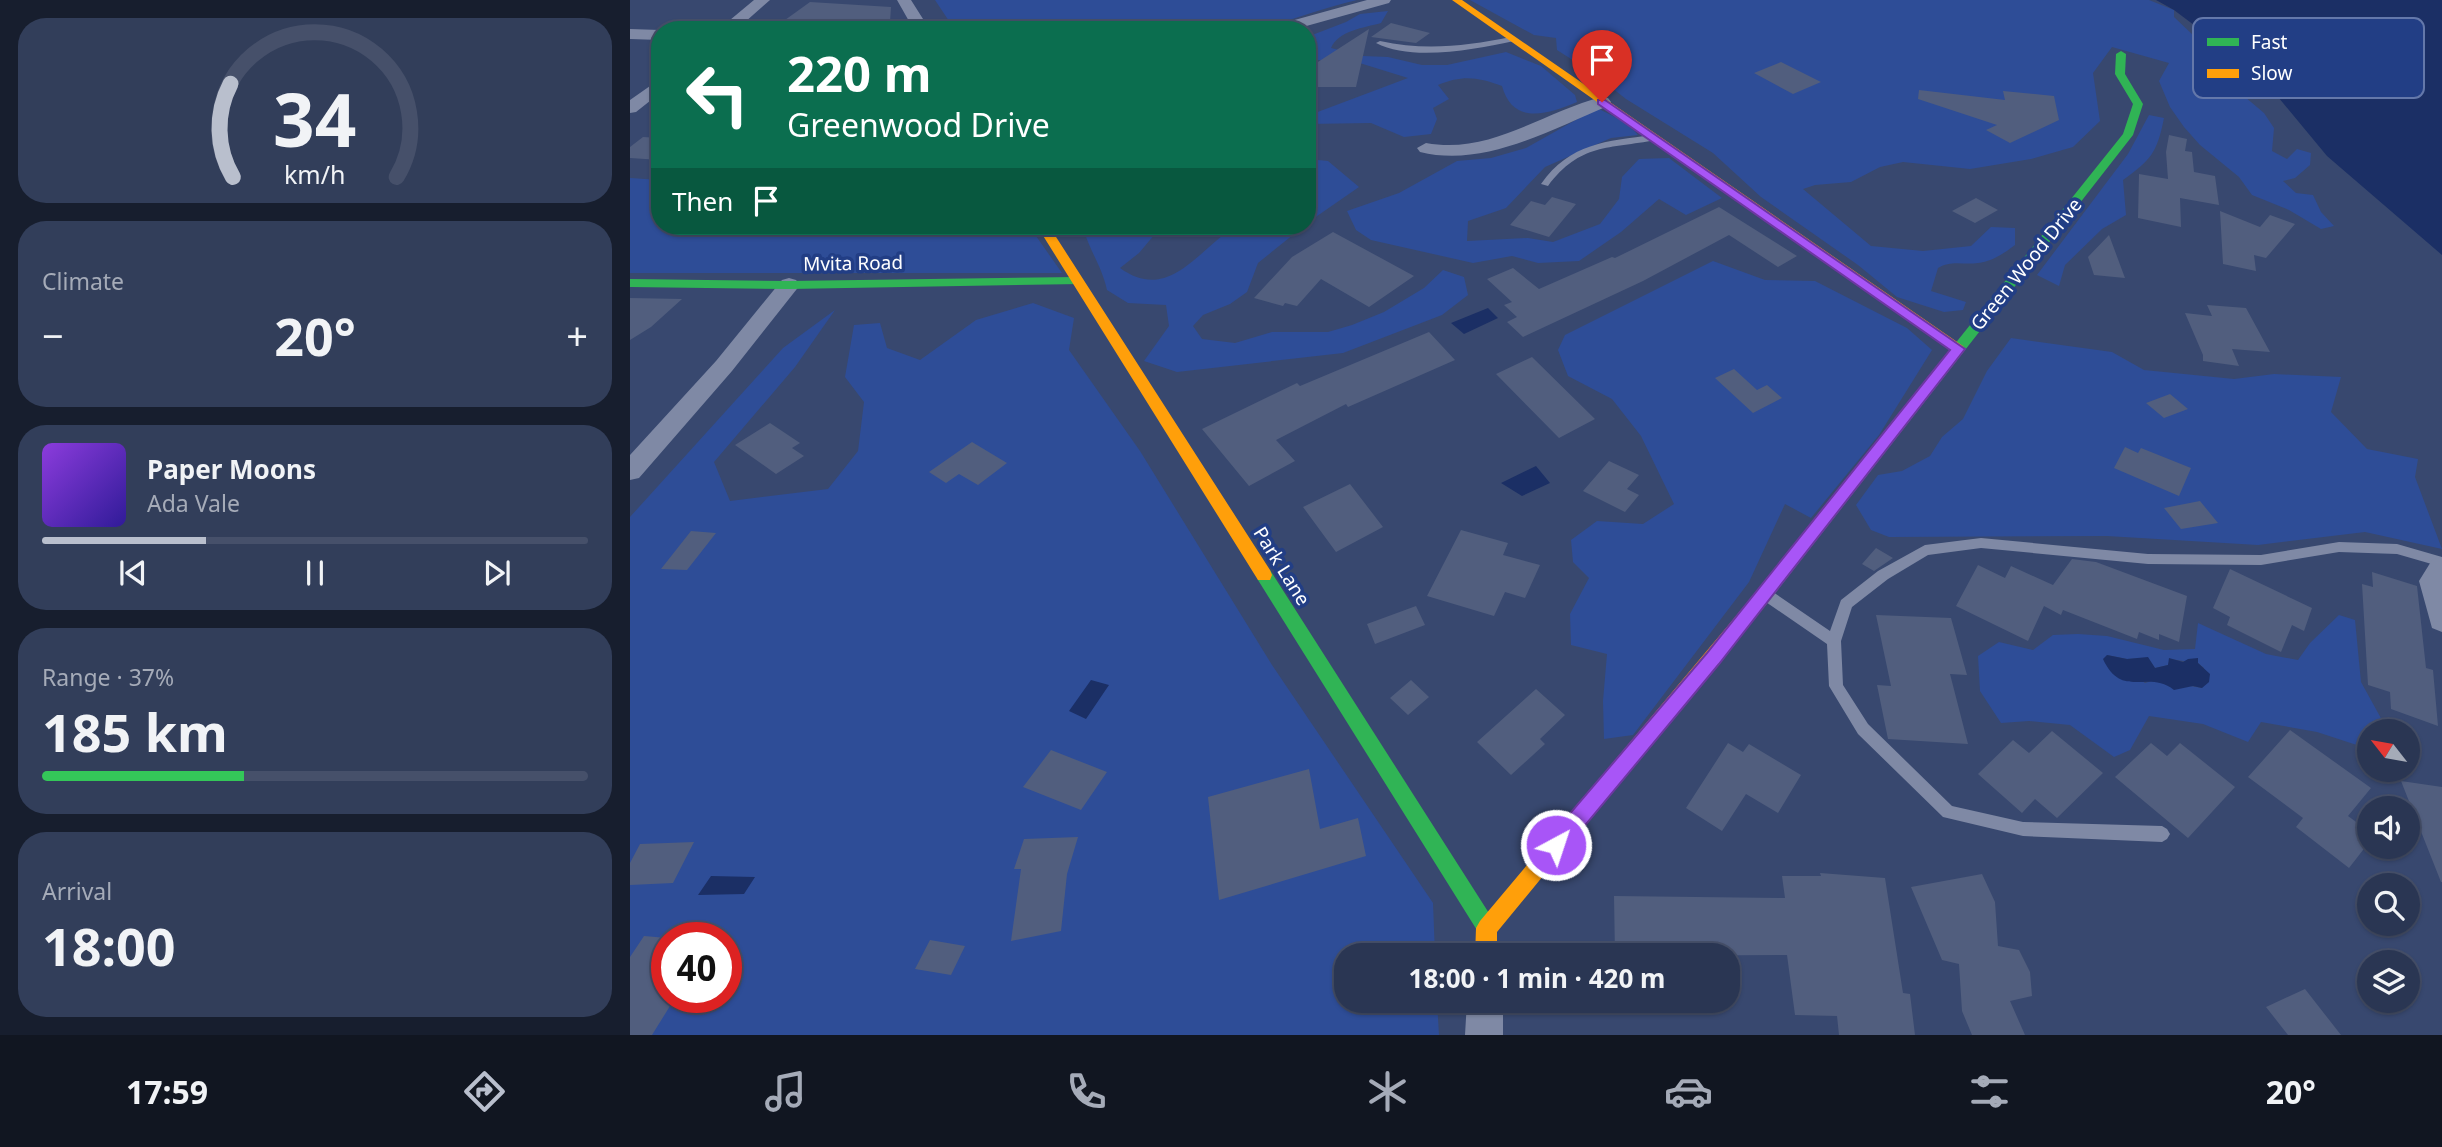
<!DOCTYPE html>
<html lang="en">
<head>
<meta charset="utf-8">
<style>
  body { margin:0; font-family:"Noto Sans",sans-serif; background:#323e5a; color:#f1f3f6; height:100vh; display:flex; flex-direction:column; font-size:26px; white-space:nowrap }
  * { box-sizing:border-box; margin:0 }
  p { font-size:23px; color:#a5abb8 }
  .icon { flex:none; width:38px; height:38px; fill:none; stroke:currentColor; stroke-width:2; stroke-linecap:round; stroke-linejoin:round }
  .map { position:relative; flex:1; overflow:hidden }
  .side { display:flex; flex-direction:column; gap:18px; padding:18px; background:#171e2e; width:630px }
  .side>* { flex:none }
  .guide { position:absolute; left:21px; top:21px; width:665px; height:214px; border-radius:28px; box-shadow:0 2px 5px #0004,0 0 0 2px #46506a; background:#0b6e4f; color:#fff; overflow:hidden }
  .needle { width:46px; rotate:301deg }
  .fabs { position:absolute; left:1727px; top:719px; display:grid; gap:14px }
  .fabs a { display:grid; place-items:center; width:63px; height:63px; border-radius:50%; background:#2a3653; box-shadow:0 2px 5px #0004,0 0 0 2px #46506a; font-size:35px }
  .speed { position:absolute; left:21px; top:922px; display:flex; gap:14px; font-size:35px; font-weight:700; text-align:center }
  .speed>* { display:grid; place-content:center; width:91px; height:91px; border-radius:50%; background:#2a3653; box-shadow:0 2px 5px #0004,0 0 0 2px #46506a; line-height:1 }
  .speed .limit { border:10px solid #d22; background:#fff; color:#111 }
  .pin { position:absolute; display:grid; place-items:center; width:60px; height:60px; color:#fff; margin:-72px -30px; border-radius:50% 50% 50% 0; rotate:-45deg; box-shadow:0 0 7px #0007 }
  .pin .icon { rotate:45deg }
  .me { position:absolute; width:77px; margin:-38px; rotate:40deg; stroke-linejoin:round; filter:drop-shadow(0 0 5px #0008) }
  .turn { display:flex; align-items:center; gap:24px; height:147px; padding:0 21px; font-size:32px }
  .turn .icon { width:91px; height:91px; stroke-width:2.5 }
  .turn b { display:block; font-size:49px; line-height:60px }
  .then { display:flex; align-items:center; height:66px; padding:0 21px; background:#0003; gap:14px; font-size:26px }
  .big { font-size:52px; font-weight:700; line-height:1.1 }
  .side .tile { flex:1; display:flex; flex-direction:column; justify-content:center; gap:10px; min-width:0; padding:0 24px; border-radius:28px; background:#323e5a }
  .side .dial { align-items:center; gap:0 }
  .dial svg { height:182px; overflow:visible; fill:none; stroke:#46506a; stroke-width:7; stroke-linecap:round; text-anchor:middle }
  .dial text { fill:#f1f3f6; stroke:none }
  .song { display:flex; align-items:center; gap:21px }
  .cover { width:84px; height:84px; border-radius:10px; background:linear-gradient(135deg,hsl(270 70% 55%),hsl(250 70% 35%)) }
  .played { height:7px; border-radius:4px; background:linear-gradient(90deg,#b9bfcd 30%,#46506a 30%) }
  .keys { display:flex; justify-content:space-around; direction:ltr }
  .heat { display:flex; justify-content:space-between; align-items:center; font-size:38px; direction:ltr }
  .charge { height:10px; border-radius:5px; background:linear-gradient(90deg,#34c759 37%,#46506a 0) }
  .trip { position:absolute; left:704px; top:943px; width:406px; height:70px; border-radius:28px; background:#2a3653; box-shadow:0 2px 5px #0004,0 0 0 2px #46506a; font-weight:700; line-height:70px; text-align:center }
  .dock { display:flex; height:112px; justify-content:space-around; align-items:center; background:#111621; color:#a5abb8 }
  .dock .icon { width:49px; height:49px }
  .dock .on { color:#b9bfcd }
  .dock b { font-size:32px; color:#f1f3f6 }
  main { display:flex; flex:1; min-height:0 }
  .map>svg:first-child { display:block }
  .green { fill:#2e4d97; fill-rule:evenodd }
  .water { fill:#1b2f65 }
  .building { fill:#515e7e }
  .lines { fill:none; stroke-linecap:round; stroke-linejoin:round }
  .lane { fill:#7f89a5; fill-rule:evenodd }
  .street { fill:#7f89a5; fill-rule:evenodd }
  .fast { fill:#30b455; fill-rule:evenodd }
  .slow { fill:#ff9f0a; fill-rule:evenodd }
  .route { fill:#a855f7; stroke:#6d37a1; stroke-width:2 }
  .labels { text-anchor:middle; stroke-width:7; stroke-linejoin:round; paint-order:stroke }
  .street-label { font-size:19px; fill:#fff; stroke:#223e85 }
  .key { fill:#223e85; stroke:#6478aa; stroke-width:2 }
  .key-label { font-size:19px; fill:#fff }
</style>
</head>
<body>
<main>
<section class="side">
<div class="tile dial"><svg viewBox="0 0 100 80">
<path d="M14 69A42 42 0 1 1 86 69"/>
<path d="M14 69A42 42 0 0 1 13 28" stroke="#b9bfcd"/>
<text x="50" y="56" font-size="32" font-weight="700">34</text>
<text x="50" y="72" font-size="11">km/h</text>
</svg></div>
<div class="tile"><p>Climate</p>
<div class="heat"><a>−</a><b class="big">20°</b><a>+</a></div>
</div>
<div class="tile">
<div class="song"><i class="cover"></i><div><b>Paper Moons</b><p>Ada Vale</p></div></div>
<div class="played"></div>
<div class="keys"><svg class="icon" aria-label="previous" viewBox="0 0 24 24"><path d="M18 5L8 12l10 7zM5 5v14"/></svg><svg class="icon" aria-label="pause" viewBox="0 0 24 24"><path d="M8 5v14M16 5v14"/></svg><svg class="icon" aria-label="next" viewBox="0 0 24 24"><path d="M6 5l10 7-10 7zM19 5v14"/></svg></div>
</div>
<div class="tile"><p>Range · 37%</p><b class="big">185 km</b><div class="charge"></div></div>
<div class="tile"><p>Arrival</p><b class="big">18:00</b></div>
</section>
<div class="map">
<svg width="1812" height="1035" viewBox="0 0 1812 1035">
  <rect width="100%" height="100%" fill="#38486f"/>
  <!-- green -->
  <path class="green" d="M305,0H727C693,8 661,20 627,30H325Z
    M840,0H1519L1544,10V17L1564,36L1583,70L1634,113L1644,128L1642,151L1657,159L1667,149L1681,153L1680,165L1665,178L1653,181L1666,193L1683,195L1691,212L1704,226L1691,229L1659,210L1622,195L1609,177L1570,145L1554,127L1540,107L1529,81L1539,63L1482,47L1463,73L1470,121L1443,147L1401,159L1340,169L1273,162L1250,167L1221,182L1185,185L1173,189L1241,246L1293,251L1341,246L1361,227L1385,228V245C1373,254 1363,261 1348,263C1333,265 1321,260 1308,268L1301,291L1336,302L1333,310L1314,312L1267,297L1228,265L1131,197L1083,153L996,99L963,73L927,50L926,38L904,35Z
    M758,11L751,23C734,28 709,30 701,48L733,56L758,57L792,65H817L876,52L911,66L945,95L947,102C918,114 883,126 872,86C847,77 833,75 808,85L819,99L803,108L807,119L801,134L774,137L741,123L677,124V116L778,78L720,60H677V37L716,22L730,14Z
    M967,108L997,123L1008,135L981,138L915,167L876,208L838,221L837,241L898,238L923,242L970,224L989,199L992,177L1009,159L1039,158L1092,198L1056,215L1029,199L991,232L949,261L908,263L882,256L843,263L741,240L726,230L717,211L769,193L827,161L861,158L896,148Z
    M1519,115L1534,118C1527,153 1521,160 1493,180L1496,215L1472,229L1435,265L1429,286L1407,275L1498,154Z
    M688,160L698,161L729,187L677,223V184L682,182L677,166Z
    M0,178L30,180V226H399L432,273H0Z
    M457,226H526L530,228L509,253L490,268C533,299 560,262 593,235L596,226H674L628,263L617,292L600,304L573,315L563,326L572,339L605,343L642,332H698L722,325L754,312L794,288L813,270L834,277L838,295L812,315L713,353L547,372L514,361L539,326L536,305L498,303L477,290C472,267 461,253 454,231Z
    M1083,261L1135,280L1185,281L1277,328L1302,350L1249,435L1181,518L1155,504L1119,582L1003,735L974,739L973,701L977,654L941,645L940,614L959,578L943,562L941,540L967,521L1013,524L1044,504L1011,436L982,399L938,376L928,350L935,335Z
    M403,303L444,318L439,350L510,451L642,665L803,903L805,955L716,956V1001H807L809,1035H0V517L153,348L205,310L165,367L84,462L100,501L198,489L228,451L234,402L215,377L224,325L250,323L257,348L290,360L346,320ZM37,938H96V998H37Z
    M1381,338L1482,352L1514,370L1604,379L1644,374L1711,377L1701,412L1737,449L1788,459L1785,477L1812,549L1735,532L1628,545L1477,536L1259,537L1241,530L1226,505L1248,475L1272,471L1300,456L1312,437L1333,419L1357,371Z
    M1709,615L1725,620L1731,682L1758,731L1740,732L1739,749L1687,732L1631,722L1618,742L1573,724L1519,716L1500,750L1484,757L1440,725L1399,721L1371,723L1350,691L1348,656L1369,642L1403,650L1423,635L1448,634L1477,636L1534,650L1565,649L1568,623L1636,654L1668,660L1680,643ZM1477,655L1497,659L1518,658L1525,668L1538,665L1540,659L1568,663L1574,668L1572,688L1525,680L1515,683Z"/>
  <!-- water -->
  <path class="water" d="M1526,0H1812V255L1697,156L1629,74L1544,10Z
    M858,308L868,318L834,334L821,323Z
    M906,466L920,483L892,496L871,483Z
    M1477,655L1497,659L1518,657L1525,668L1538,665L1539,658L1553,662L1558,659L1568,658V663L1580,674L1579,682L1572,688L1563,686L1544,690C1518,669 1492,700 1473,659Z
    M461,680L479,685L456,719L439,711Z
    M81,876L125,877L114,894L68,895Z"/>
  <!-- building -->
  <path class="building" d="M180,2L261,7L260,22L155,20Z
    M761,23L800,33L786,43L741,37Z
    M739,29L726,87H677V69Z
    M1151,62L1191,82L1163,94L1124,73Z
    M1289,90L1375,100L1373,91L1424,96L1429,120L1380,143L1356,130L1367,125L1288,99Z
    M1539,135L1557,139L1555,151L1562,152L1564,172L1585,176L1589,205L1550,198L1551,227L1508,218L1509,174L1538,179L1536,152Z
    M13,137L30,138V160L0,158V147Z
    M922,197L946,204L919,237L880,225L901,201L915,205Z
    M1346,198L1368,210L1345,223L1322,211Z
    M1089,207L1167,256L1148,267L1099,235L1013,281L893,337L877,322L887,317L874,305L882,302L857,279L883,268L909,289L982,257L985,258Z
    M1590,211L1630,227L1640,215L1665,224L1636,258L1624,255L1626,271L1593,264Z
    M703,232L784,276L739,307L691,279L667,306L655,303L653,306L624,298L662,257Z
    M1479,235L1495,278L1464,275L1458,257Z
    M0,298L52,299L21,327L0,340Z
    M1577,305L1616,308L1640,352L1602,349L1609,366L1573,361V355L1555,313L1582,316Z
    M799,332L825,360L718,407L716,404L646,440L665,461L619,486L572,429L667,383L670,386Z
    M902,357L965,419L929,438L866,374Z
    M1104,369L1127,390L1137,385L1152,398L1123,413L1085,378Z
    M1540,394L1558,409L1534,418L1516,403Z
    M140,423L170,443L162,448L174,456L146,474L105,445Z
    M342,442L377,463L348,485L329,474L316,483L299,472Z
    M1495,447L1508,453L1511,448L1561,468L1549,496L1484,468Z
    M979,461L1009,475L997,489L1009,495L995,512L953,491Z
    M720,484L753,527L706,552L673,507Z
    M1570,501L1588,523L1551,529L1534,508Z
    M831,530L878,543L873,555L910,565L895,598L875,592L864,616L797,596Z
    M61,531L86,533L57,570L31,569Z
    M1246,548L1263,558L1244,571L1232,564Z
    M1442,559L1466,562L1557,596L1549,642L1529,634V640L1509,632L1507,639L1433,610L1431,615L1414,606L1398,641L1326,606L1348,565L1375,578L1381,566L1423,585Z
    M1600,569L1682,608L1674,631L1662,625L1651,652L1597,625L1600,617L1583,608Z
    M1742,572L1787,586L1796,668L1803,670L1808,726L1761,709L1760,692L1738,685L1732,584L1743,587Z
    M786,606L795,625L745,644L737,624Z
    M1246,615L1321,618L1337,675L1320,674L1338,744L1258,739L1247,685L1261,686Z
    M781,680L799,697L778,715L760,698Z
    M906,689L935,715L910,739L915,744L881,775L847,742Z
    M1660,730L1741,788L1718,816L1740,832V841L1719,868L1666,827L1673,818L1618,777Z
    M1422,731L1473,773L1427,818L1405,799L1392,813L1348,774L1383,740L1399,753Z
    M1098,743L1113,752L1119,744L1171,775L1148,813L1116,794L1092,831L1056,808Z
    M1521,743L1537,756L1550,743L1605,787L1558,838L1485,777Z
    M421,750L477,772L451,810L393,787Z
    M679,769L690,829L728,818L736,856L589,900L578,797Z
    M1771,781L1812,787V882H1811Z
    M448,837L437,874L431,931L381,941L391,869H384L394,839Z
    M64,842L43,883L0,885V863L10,844Z
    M1190,873L1255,878L1273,993L1280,994L1285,1035H1209L1207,1016L1165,1015L1157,955L985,956L984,896L1155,898L1152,876H1191Z
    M1352,874L1365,902L1368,946L1389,950L1400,972L1402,996L1380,1001L1395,1035H1342L1332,1011L1329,964L1312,960L1281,887Z
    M14,936L37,938V998H45L22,1035H0V957Z
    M300,940L335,946L321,975L285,969Z
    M1675,989L1711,1035H1658L1636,1007Z"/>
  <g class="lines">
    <!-- lane -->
    <path class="lane" d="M881,37L885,39L884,41C846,49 782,62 746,43L750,41C795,51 836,46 881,37Z
      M1023,135L1027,138L1026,140C979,149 950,143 918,186L911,184C940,143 976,141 1023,135Z
      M1351,538L1518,554L1631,555L1709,542L1767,544L1812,557V567L1767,554L1709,552L1631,565L1518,564L1351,548L1298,555L1258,579L1222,607L1211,641L1213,685L1238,724L1322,806L1393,822L1532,826L1537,829L1540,834L1537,839L1532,842L1393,836L1313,817L1228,734L1199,686L1197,644L1133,600L1131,596L1133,592L1138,591L1143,592L1200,631L1211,600L1248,571L1295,545Z"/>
    <!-- street -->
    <path class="street" d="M124,0H140L106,30H88Z
      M267,0H281L300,30H284Z
      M737,0H761L759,3L662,30H636L639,27Z
      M0,29L30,30V40L0,39Z
      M30,79V93L6,112L0,113V100Z
      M972,97L978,98L981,102L978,106C920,130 854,168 790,152L787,148L796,143C861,155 912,112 972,97Z
      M159,278L166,280L170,285L102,371L9,478L0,480V455L86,361L152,280Z
      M1812,557V632L1802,628L1789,581L1802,560Z
      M837,1001H873V1035H835Z"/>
    <!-- fast -->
    <path class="fast" d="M1491,51L1496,54L1495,74L1513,104L1503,135L1139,601L1133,603L1127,601L1125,596L1127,591L1493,134L1503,104L1485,74L1486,54Z
      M447,277L451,278V284L159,289L0,287V279L159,281Z
      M634,568L640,570L864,921L868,928L864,935L857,939L850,935L628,580L626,575L628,570Z"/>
    <!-- slow -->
    <path class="slow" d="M822,0H832L1333,346L1335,349L1333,352H1323Z
      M407,226H419L640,570L642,575L640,580H628Z
      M1133,589L1139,591L1141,596L1139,601L867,932V956H845L846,928L850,921L1127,591Z"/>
  </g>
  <!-- route -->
  <path class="route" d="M968,100H975L1335,349L1089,664L933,852L926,855L919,852L916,845L919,838L1077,653L1320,350L968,104Z"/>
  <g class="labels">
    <!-- street labels -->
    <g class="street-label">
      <text transform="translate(223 263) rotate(-1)" y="7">Mvita Road</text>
      <text transform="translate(1396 264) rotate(-51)" y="7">Green Wood Drive</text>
      <text transform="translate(652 566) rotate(58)" y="7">Park Lane</text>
    </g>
  </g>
  <!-- legend -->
  <rect x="1563" y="18" width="231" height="80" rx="10" class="key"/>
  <rect x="1577" y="38" width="32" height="8" fill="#30b455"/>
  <rect x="1577" y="69" width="32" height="9" fill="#ff9f0a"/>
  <g class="key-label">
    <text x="1621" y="49">Fast</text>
    <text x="1621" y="80">Slow</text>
  </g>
</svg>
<div class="fabs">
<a><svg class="needle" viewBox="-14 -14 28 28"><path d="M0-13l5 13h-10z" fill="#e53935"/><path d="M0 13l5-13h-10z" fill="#a5abb8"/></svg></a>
<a><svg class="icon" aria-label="sound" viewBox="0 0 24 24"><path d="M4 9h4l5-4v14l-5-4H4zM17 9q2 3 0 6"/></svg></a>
<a><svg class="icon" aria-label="search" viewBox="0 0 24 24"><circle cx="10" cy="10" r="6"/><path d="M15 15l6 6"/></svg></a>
<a><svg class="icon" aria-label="layers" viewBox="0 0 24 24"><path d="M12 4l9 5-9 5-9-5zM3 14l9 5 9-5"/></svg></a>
</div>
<div class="speed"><div class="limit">40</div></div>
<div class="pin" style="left:972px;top:102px;background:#d93025"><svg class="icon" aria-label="arrive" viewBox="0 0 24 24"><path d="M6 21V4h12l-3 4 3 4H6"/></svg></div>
<svg class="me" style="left:926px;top:845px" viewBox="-20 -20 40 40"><circle r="17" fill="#a855f7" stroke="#fff" stroke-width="3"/><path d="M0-11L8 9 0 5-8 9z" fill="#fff"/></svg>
<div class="trip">18:00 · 1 min · 420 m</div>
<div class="guide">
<div class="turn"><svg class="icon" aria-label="left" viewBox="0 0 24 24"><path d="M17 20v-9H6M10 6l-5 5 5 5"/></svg><div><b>220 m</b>Greenwood Drive</div></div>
<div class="then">Then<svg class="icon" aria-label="arrive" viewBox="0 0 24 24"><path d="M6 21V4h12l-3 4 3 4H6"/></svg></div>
</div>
</div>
</main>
<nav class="dock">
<b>17:59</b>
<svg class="icon on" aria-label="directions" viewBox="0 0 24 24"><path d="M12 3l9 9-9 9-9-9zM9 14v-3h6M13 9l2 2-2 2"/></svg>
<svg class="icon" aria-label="music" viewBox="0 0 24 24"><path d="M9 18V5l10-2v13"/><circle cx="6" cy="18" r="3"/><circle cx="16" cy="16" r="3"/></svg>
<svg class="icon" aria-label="phone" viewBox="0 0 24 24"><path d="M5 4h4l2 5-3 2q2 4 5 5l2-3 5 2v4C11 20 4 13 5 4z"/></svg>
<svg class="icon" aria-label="climate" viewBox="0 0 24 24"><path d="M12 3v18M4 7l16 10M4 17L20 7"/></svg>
<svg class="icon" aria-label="car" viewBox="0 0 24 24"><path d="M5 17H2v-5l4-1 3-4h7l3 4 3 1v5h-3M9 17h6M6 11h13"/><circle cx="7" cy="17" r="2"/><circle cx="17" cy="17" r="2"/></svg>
<svg class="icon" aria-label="filters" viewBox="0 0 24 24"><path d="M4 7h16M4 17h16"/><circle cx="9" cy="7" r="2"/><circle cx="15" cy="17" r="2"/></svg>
<b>20°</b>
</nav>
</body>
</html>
